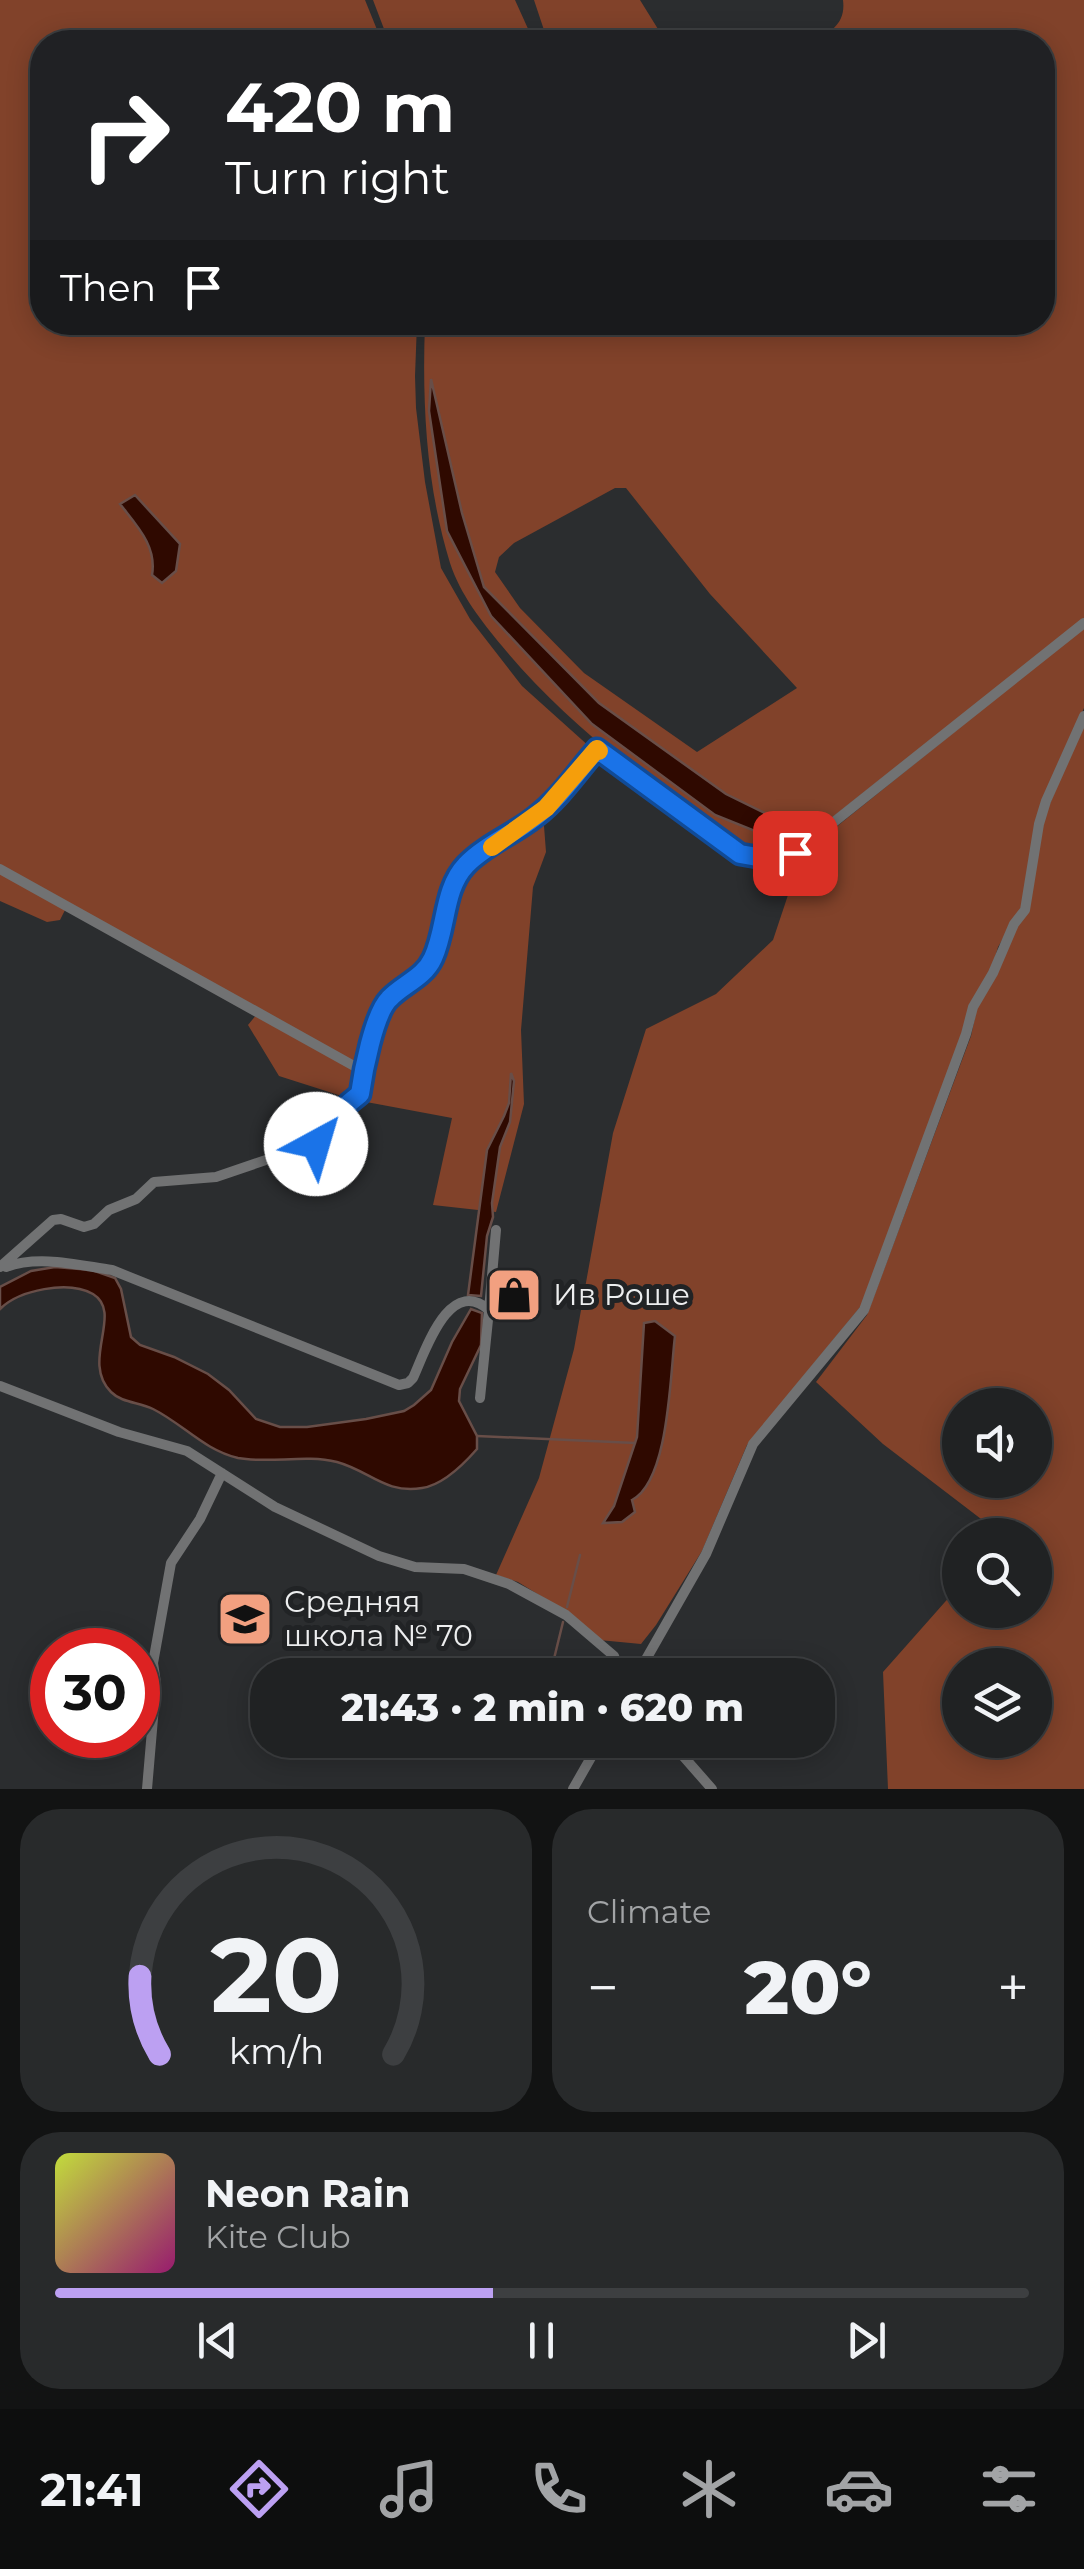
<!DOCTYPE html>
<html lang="en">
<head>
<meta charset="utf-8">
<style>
  body { margin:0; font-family:Montserrat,sans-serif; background:#282a2b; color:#f1f3f6; height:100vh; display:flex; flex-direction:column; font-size:38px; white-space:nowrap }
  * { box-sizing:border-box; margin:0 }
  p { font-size:32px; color:#a2a4a6 }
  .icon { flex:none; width:55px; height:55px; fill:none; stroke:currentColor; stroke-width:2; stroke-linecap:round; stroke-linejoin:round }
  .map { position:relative; height:1789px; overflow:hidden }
  .drawer { display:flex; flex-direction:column; gap:20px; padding:20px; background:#121313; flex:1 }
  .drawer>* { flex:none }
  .hud { position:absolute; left:30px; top:30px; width:1025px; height:305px; border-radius:40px; box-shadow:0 5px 25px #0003,0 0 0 2px #3d3f41; background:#202124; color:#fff; overflow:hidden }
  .buttons { position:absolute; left:942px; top:1388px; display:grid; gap:20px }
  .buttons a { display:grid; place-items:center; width:110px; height:110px; border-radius:50%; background:#202223; box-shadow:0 5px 25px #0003,0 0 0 2px #3d3f41; font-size:50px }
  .speed { position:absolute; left:30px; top:1628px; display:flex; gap:20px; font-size:50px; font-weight:700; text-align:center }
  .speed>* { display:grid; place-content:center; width:130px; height:130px; border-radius:50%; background:#202223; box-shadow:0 5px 25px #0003,0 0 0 2px #3d3f41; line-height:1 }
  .speed .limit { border:15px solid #d22; background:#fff; color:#111 }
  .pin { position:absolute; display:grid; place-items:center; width:85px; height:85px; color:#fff; margin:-42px; border-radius:20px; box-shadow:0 5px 15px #0006 }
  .me { position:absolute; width:110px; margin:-55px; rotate:39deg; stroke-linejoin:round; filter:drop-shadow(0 0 8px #0008) }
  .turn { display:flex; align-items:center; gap:35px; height:210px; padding:0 30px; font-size:45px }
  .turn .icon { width:130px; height:130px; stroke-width:2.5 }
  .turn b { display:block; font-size:70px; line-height:85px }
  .then { display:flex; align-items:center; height:95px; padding:0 30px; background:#0003; gap:20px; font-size:38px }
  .big { font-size:75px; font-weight:800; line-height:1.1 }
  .drawer .tile { flex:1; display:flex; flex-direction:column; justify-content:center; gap:15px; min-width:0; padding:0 35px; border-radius:40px; background:#282a2b }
  .drawer .dial { align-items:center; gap:0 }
  .dial svg { height:260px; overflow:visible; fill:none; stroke:#3d3f41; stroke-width:7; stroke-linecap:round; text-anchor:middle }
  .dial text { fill:#f1f3f6; stroke:none }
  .song { display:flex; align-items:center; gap:30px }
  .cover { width:120px; height:120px; border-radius:15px; background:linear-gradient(135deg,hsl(70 70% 55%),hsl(320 70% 35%)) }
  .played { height:10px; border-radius:5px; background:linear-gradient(90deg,#bca0f2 45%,#3d3f41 45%) }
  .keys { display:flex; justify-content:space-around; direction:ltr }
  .heat { display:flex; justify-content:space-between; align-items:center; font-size:55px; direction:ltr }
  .drawer .tiles { flex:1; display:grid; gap:20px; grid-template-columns:1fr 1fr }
  .tile:last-child { grid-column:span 2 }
  .trip { position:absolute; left:250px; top:1658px; width:585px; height:100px; border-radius:40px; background:#202223; box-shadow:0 5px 25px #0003,0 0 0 2px #3d3f41; font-weight:800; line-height:100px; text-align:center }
  .tab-bar { display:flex; height:160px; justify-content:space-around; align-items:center; background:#0d0e0e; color:#a2a4a6 }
  .tab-bar .icon { width:70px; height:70px }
  .tab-bar .on { color:#bca0f2 }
  .tab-bar b { font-size:45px; color:#f1f3f6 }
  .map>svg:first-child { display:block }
  .green { fill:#81422a; fill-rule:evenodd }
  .water { fill:#2f0900; stroke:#684e48; stroke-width:2.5 }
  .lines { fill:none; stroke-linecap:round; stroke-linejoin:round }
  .stream { stroke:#684e48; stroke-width:2.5 }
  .minor { stroke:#717273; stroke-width:10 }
  .route-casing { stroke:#114b97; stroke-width:25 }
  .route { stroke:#1a73e8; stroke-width:18 }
  .slow { stroke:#f59e0b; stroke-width:18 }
  .labels { text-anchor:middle; stroke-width:10; stroke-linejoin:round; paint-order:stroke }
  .poi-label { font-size:30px; fill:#edeeef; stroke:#212325; text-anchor:start }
</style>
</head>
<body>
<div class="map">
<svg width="1084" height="1789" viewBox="0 0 1084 1789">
  <rect width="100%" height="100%" fill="#2b2d2f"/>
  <!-- green -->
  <path class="green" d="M0,0H365L382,42H42V322L417,323L415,376L416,408L425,482L441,568L470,619L522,686L591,748L545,806L460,866L432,960L377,1014L351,1099L279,1076L248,1025L257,1014L66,908L60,920L47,922L0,901Z
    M373,0H515L534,42H389Z
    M534,0H640L666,42H548Z
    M843,0H1084V619L787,853C767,857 750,853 730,846C650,784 567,725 502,646C482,622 460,594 450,563C426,485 422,403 425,323L1042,322V42H812C831,32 846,24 843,0ZM615,488H626L710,594L797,688L697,752L584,673L520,608L495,572L499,557L514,543Z
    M1084,629V708L1044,798L1024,903L998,947L991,971L961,1036L861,1306L747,1445L702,1551L656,1625L641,1644L599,1640L570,1614L518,1582L496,1575L539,1478L574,1349L613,1133L646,1029L716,994L773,940L795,874L790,859L830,832L1078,632Z
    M1084,722V1789H888L883,1672L960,1585V1610H1035V1535H1002L883,1444L816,1382L867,1315L971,1036L977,1008L1017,927L1041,825ZM960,1405H1035V1480H960ZM960,1665H1035V1740H960Z
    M539,822L544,826L546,852L533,887L521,1030L524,1104L496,1212L433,1205L452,1118L361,1101L386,1016L397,1000L426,980L437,965L456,889L466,870Z"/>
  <!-- water -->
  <path class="water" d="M431,379L462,513L484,587L599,703L726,794L795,828L775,839L715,815L592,724L491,616L447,531L429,411Z
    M135,495L180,544L176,571L162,583L152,575C157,546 137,526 120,504Z
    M511,1073L514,1081L510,1122L500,1147L492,1203L493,1217L487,1236L481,1296L468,1295L487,1150L504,1116L509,1103Z
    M55,1267L92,1270L115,1278L121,1289L131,1337L140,1345L174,1357L208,1374L229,1390L256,1419L280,1427H307L366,1419L404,1411L414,1405L431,1390L452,1342L471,1309L482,1313L481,1345L460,1389L459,1401L477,1436V1449C463,1465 443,1485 422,1488C385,1494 370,1471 337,1462C304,1454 271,1464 238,1458C204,1450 183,1424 153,1409C139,1402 122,1403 111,1392C80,1361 124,1313 93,1294C68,1280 19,1290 0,1309V1287L31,1271Z
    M655,1321L675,1336C670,1376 669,1481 632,1500L635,1512L622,1522L603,1523L614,1506L637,1437L644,1323Z
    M440,1740H534C499,1761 479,1766 441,1746Z"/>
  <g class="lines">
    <!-- stream -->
    <path class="stream" d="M477,1436L635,1443
      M567,1607L580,1555
      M546,1675L551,1671L563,1622"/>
    <!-- minor -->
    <path class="minor" d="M0,869L363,1071
      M0,1267L53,1220L61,1219L84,1227L94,1224L109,1210L136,1199L154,1182L216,1177L316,1143L349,1103L360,1094C363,1072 374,1014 389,999C403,984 424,978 433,958C447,929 443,889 466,865C485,845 514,835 535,818C559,799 577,772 597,749L729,849C750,860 773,863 795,853L1084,623
      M6,1267C39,1255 77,1265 112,1270L399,1385L408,1383L413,1378C425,1352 449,1275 489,1310L480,1398
      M489,1310L496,1230
      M0,1386L119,1432L187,1451L275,1507L379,1556L415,1567L464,1569L509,1584L566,1615L614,1656L621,1675
      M637,1675L706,1554L753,1444L864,1310L966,1034L973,1007L993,973L1014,924L1025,910L1039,824L1046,801L1084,716
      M669,1740L712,1789
      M147,1789L156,1683L153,1663L171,1563L200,1519L222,1473
      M573,1789L601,1740"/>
  </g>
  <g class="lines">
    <!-- route casing -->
    <g class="route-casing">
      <path id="route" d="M316,1144L349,1103L360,1094C363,1072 374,1014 389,999C403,984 424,978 433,958C447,928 443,889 466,865C485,845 514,834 535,817C559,799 577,772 597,749L740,854L775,860L795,853"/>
    </g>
    <!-- route -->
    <use href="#route" class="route"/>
    <!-- slow -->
    <path class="slow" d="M492,847L546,808L597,749L599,751"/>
  </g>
  <!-- icons -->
  <defs>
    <g id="shop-square" transform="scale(2.875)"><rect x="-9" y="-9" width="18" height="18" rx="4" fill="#f2a080" stroke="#212325"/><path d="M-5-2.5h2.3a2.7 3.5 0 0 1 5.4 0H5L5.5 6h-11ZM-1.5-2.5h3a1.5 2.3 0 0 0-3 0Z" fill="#111"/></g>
    <g id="school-square" transform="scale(2.875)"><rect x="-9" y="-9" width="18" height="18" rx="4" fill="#f2a080" stroke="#212325"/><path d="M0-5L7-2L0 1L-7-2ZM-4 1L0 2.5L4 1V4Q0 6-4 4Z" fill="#111"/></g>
  </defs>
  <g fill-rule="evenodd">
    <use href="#shop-square" x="514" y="1295"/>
    <use href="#school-square" x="245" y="1619"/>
  </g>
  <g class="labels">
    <!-- poi labels -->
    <g class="poi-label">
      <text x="553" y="1305">Ив Роше</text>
      <text x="284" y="1612">Средняя<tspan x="284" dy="34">школа № 70</tspan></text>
    </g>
  </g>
</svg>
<div class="buttons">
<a><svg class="icon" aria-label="sound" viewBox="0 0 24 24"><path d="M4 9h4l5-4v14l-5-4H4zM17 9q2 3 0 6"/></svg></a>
<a><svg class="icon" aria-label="search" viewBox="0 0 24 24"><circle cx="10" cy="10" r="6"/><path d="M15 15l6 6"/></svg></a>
<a><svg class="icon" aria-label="layers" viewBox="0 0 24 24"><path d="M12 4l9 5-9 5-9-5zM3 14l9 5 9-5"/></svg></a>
</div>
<div class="speed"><div class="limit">30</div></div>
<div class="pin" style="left:795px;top:853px;background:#d93025"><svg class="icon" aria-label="arrive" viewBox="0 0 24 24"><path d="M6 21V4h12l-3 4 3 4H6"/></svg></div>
<svg class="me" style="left:316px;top:1144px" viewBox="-20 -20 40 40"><circle r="19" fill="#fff"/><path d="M0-13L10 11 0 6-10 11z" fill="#1a73e8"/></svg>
<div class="trip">21:43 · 2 min · 620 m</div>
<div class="hud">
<div class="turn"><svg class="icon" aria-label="right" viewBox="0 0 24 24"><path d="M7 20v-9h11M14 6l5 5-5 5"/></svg><div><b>420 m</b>Turn right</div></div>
<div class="then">Then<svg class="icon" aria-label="arrive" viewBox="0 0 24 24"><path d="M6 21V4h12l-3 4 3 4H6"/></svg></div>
</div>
</div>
<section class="drawer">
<div class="tiles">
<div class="tile dial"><svg viewBox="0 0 100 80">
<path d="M14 69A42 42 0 1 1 86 69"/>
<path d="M14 69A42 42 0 0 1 8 45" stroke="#bca0f2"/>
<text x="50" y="56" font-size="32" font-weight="700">20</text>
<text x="50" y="72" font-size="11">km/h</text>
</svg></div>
<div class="tile"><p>Climate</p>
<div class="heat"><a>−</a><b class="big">20°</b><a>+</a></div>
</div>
<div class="tile">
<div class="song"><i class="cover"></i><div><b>Neon Rain</b><p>Kite Club</p></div></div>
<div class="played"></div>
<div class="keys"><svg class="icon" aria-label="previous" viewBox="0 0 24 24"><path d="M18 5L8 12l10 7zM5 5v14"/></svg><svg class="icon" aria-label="pause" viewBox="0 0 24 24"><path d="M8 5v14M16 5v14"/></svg><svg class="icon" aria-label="next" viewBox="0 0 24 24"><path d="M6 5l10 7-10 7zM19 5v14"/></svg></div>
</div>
</div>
</section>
<nav class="tab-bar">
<b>21:41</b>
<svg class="icon on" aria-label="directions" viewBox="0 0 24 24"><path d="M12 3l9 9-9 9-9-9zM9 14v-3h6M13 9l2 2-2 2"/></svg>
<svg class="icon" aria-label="music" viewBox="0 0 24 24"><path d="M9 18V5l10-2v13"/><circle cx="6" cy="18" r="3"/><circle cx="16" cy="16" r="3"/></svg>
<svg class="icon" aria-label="phone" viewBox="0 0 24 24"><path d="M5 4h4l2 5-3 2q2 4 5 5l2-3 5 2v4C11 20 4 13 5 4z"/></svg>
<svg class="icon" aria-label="climate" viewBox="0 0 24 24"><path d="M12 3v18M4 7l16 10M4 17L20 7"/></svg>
<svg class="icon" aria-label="car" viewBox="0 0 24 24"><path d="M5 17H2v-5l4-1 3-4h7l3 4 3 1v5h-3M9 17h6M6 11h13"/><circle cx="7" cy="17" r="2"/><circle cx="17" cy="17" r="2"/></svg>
<svg class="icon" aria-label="filters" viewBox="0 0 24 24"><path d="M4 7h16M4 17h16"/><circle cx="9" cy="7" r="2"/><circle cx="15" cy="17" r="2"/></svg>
</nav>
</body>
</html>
